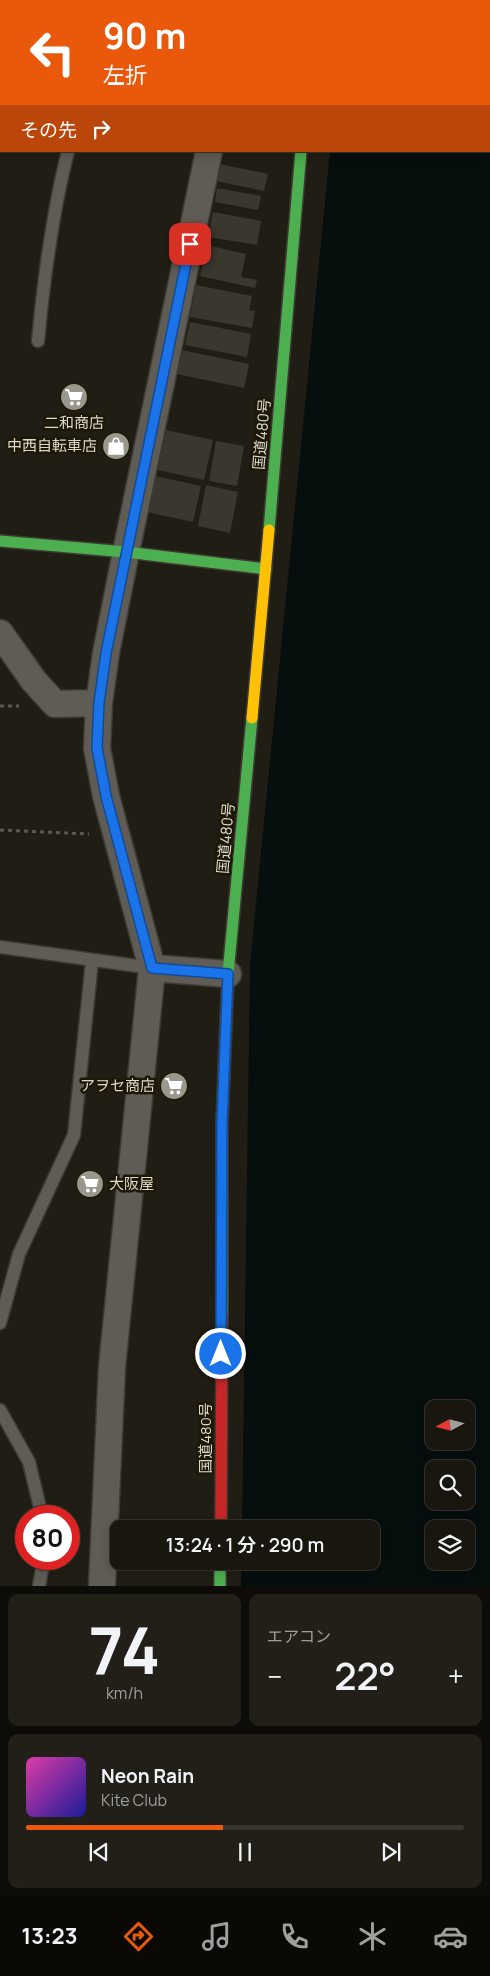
<!DOCTYPE html>
<html lang="ja">
<head>
<meta charset="utf-8">
<style>
  body { margin:0; font-family:Manrope,"Noto Sans JP",sans-serif; background:#211f18; color:#f1f3f6; height:100vh; display:flex; flex-direction:column; font-size:19px; white-space:nowrap }
  * { box-sizing:border-box; margin:0 }
  p { font-size:16px; color:#9f9f9e }
  .icon { flex:none; width:28px; height:28px; fill:none; stroke:currentColor; stroke-width:2; stroke-linecap:round; stroke-linejoin:round }
  .map { position:relative; height:1586px; overflow:hidden }
  .drawer { display:flex; flex-direction:column; gap:8px; padding:8px; background:#0d0c08; flex:1 }
  .drawer>* { flex:none }
  .top-card { position:absolute; left:0px; top:0px; width:490px; height:152px; box-shadow:0 2px 12px #0003,0 0 0 1px #36352f; background:#ea580c; color:#fff; overflow:hidden }
  .needle { width:32px; rotate:263deg }
  .fabs { position:absolute; left:425px; top:1400px; display:grid; gap:10px }
  .fabs a { display:grid; place-items:center; width:50px; height:50px; border-radius:10px; background:#18160f; box-shadow:0 2px 12px #0003,0 0 0 1px #36352f; font-size:25px }
  .speed { position:absolute; left:15px; top:1505px; display:flex; gap:10px; font-size:25px; font-weight:700; text-align:center }
  .speed>* { display:grid; place-content:center; width:65px; height:65px; border-radius:50%; background:#18160f; box-shadow:0 2px 12px #0003,0 0 0 1px #36352f; line-height:1 }
  .speed .limit { border:8px solid #d22; background:#fff; color:#111 }
  .pin { position:absolute; display:grid; place-items:center; width:42px; height:42px; color:#fff; margin:-21px; border-radius:10px; box-shadow:0 2px 8px #0006 }
  .me { position:absolute; width:55px; margin:-28px; rotate:0deg; stroke-linejoin:round; filter:drop-shadow(0 0 4px #0008) }
  .turn { display:flex; align-items:center; gap:18px; height:105px; padding:0 20px; font-size:22px }
  .turn .icon { width:65px; height:65px; stroke-width:2.5 }
  .turn b { display:block; font-size:35px; line-height:42px }
  .then { display:flex; align-items:center; height:48px; padding:0 20px; background:#0003; gap:10px; font-size:19px }
  .big { font-size:38px; font-weight:600; line-height:1.1 }
  .drawer .widget { flex:1; display:flex; flex-direction:column; justify-content:center; gap:8px; min-width:0; padding:0 18px; border-radius:10px; background:#211f18 }
  .drawer .dial { align-items:center; gap:0 }
  .dial b { font-size:65px; line-height:1 }
  .song { display:flex; align-items:center; gap:15px }
  .cover { width:60px; height:60px; border-radius:8px; background:linear-gradient(135deg,hsl(320 70% 55%),hsl(240 70% 35%)) }
  .played { height:5px; border-radius:2px; background:linear-gradient(90deg,#ea580c 45%,#36352f 45%) }
  .keys { display:flex; justify-content:space-around; direction:ltr }
  .heat { display:flex; justify-content:space-between; align-items:center; font-size:28px; direction:ltr }
  .drawer .tiles { flex:1; display:grid; gap:8px; grid-template-columns:1fr 1fr }
  .widget:last-child { grid-column:span 2 }
  .trip { position:absolute; left:110px; top:1520px; width:270px; height:50px; border-radius:10px; background:#18160f; box-shadow:0 2px 12px #0003,0 0 0 1px #36352f; font-weight:600; line-height:50px; text-align:center }
  .tabs { display:flex; height:80px; justify-content:space-around; align-items:center; background:#0a0906; color:#9f9f9e }
  .tabs .icon { width:35px; height:35px }
  .tabs .on { color:#ea580c }
  .tabs b { font-size:22px; color:#f1f3f6 }
  .map>svg:first-child { display:block }
  .water { fill:#060e0e; fill-rule:evenodd }
  .building { fill:#39372e }
  .lines { fill:none; stroke-linecap:round; stroke-linejoin:round }
  .lane-casing { stroke:#3c3a32; stroke-width:15 }
  .street-casing { stroke:#3c3a32; stroke-width:29 }
  .fast-casing { stroke:#3c3a32; stroke-width:14 }
  .slow-casing { stroke:#3c3a32; stroke-width:14 }
  .jam-casing { stroke:#3c3a32; stroke-width:14 }
  .path { stroke:#5b5a51; stroke-width:3; stroke-dasharray:4 4; stroke-linecap:butt }
  .lane { stroke:#5e5c55; stroke-width:12 }
  .street { stroke:#5e5c55; stroke-width:26 }
  .fast { stroke:#4caf50; stroke-width:11 }
  .slow { stroke:#ffc107; stroke-width:11 }
  .jam { stroke:#c62828; stroke-width:11 }
  .route-casing { stroke:#114b97; stroke-width:12 }
  .route { stroke:#1a73e8; stroke-width:9 }
  .labels { text-anchor:middle; stroke-width:5; stroke-linejoin:round; paint-order:stroke }
  .poi-label { font-size:15px; fill:#dcd9cc; stroke:#1d1805; text-anchor:end }
  .street-label { font-size:15px; fill:#dcd9cc; stroke:#1d1805 }
</style>
</head>
<body>
<div class="map">
<svg width="490" height="1586" viewBox="0 0 490 1586">
  <rect width="100%" height="100%" fill="#201e14"/>
  <!-- water -->
  <path class="water" d="M348,0H490V1586H241V1561H371V1529H242L250,964L330,151H489V1ZM434,1409H466V1441H434ZM434,1469H466V1501H434ZM434,1529H466V1561H434Z"/>
  <!-- building -->
  <path class="building" d="M220,164L268,174L264,191L216,181Z
    M217,188L261,196L258,210L215,202Z
    M213,212L261,221L257,245L208,237Z
    M207,245L246,254L241,277L257,280L255,288L200,276Z
    M196,285L252,296L249,310L255,311L252,328L190,317Z
    M190,322L251,334L247,357L185,345Z
    M182,350L249,364L244,388L177,374Z
    M166,430L213,440L204,480L158,470Z
    M216,441L244,446L237,486L209,481Z
    M155,476L201,486L193,522L147,512Z
    M206,485L238,492L230,533L198,526Z"/>
  <g class="lines">
    <!-- lane casing -->
    <g class="lane-casing">
      <path id="lane" d="M103,1L104,0
        M38,341C44,277 52,214 68,151
        M0,947L152,968
        M0,1323L19,1254L74,1135L92,961
        M0,1410L29,1462L42,1516
        M39,1586L44,1559"/>
    </g>
    <!-- street casing -->
    <g class="street-casing">
      <path id="street" d="M32,1V0
        M240,1V0
        M0,81L1,77
        M0,633L34,681L55,704L99,703
        M152,968L228,974
        M102,1586L112,1367L152,968L106,796L97,748L99,703L106,653L126,552L209,151"/>
    </g>
    <!-- fast casing -->
    <g class="fast-casing">
      <path id="fast" d="M320,0V1
        M269,530L301,151
        M0,541L126,552L266,569
        M222,1315V1122L228,974L252,718
        M220,1561V1586"/>
    </g>
    <!-- slow casing -->
    <g class="slow-casing">
      <path id="slow" d="M252,718L269,530"/>
    </g>
    <!-- jam casing -->
    <g class="jam-casing">
      <path id="jam" d="M221,1529L222,1315"/>
    </g>
    <!-- path -->
    <path class="path" d="M0,706H19
      M0,830L89,834"/>
    <!-- lane -->
    <use href="#lane" class="lane"/>
    <!-- street -->
    <use href="#street" class="street"/>
    <!-- fast -->
    <use href="#fast" class="fast"/>
    <!-- slow -->
    <use href="#slow" class="slow"/>
    <!-- jam -->
    <use href="#jam" class="jam"/>
  </g>
  <g class="lines">
    <!-- route casing -->
    <g class="route-casing">
      <path id="route" d="M190,244L106,653L99,703L97,748L106,796L152,968L228,974L222,1122L221,1354"/>
    </g>
    <!-- route -->
    <use href="#route" class="route"/>
  </g>
  <!-- icons -->
  <defs>
    <g id="supermarket-disc" transform="scale(1.4375)"><circle r="9.5" fill="#9a988c" stroke="#1d1805"/><path d="M-6-5.5h2.5l.6 2H6L4.5 2H-2.5L-4.4-4H-6ZM-1.5 3.2a1.3 1.3 0 1 0 .1 0ZM3 3.2a1.3 1.3 0 1 0 .1 0Z" fill="#fff"/></g>
    <g id="shop-disc" transform="scale(1.4375)"><circle r="9.5" fill="#9a988c" stroke="#1d1805"/><path d="M-5-2.5h2.3a2.7 3.5 0 0 1 5.4 0H5L5.5 6h-11ZM-1.5-2.5h3a1.5 2.3 0 0 0-3 0Z" fill="#fff"/></g>
  </defs>
  <g fill-rule="evenodd">
    <use href="#supermarket-disc" x="74" y="397"/>
    <use href="#shop-disc" x="116" y="446"/>
    <use href="#supermarket-disc" x="174" y="1086"/>
    <use href="#supermarket-disc" x="90" y="1184"/>
  </g>
  <g class="labels">
    <!-- poi labels -->
    <g class="poi-label">
      <text x="74" y="428" text-anchor="middle">二和商店</text>
      <text x="97" y="451">中西自転車店</text>
      <text x="155" y="1091">アヲセ商店</text>
      <text x="109" y="1189" text-anchor="start">大阪屋</text>
    </g>
    <!-- street labels -->
    <g class="street-label">
      <text transform="translate(262 434) rotate(-85)" y="5">国道480号</text>
      <text transform="translate(226 838) rotate(-85)" y="5">国道480号</text>
      <text transform="translate(206 1438) rotate(-90)" y="5">国道480号</text>
    </g>
  </g>
</svg>
<div class="fabs">
<a><svg class="needle" viewBox="-14 -14 28 28"><path d="M0-13l5 13h-10z" fill="#e53935"/><path d="M0 13l5-13h-10z" fill="#9f9f9e"/></svg></a>
<a><svg class="icon" aria-label="search" viewBox="0 0 24 24"><circle cx="10" cy="10" r="6"/><path d="M15 15l6 6"/></svg></a>
<a><svg class="icon" aria-label="layers" viewBox="0 0 24 24"><path d="M12 4l9 5-9 5-9-5zM3 14l9 5 9-5"/></svg></a>
</div>
<div class="speed"><div class="limit">80</div></div>
<div class="pin" style="left:190px;top:244px;background:#d93025"><svg class="icon" aria-label="arrive" viewBox="0 0 24 24"><path d="M6 21V4h12l-3 4 3 4H6"/></svg></div>
<svg class="me" style="left:221px;top:1354px" viewBox="-20 -20 40 40"><circle r="17" fill="#1a73e8" stroke="#fff" stroke-width="3"/><path d="M0-11L8 9 0 5-8 9z" fill="#fff"/></svg>
<div class="trip">13:24 · 1 分 · 290 m</div>
<div class="top-card">
<div class="turn"><svg class="icon" aria-label="left" viewBox="0 0 24 24"><path d="M17 20v-9H6M10 6l-5 5 5 5"/></svg><div><b>90 m</b>左折</div></div>
<div class="then">その先<svg class="icon" aria-label="right" viewBox="0 0 24 24"><path d="M7 20v-9h11M14 6l5 5-5 5"/></svg></div>
</div>
</div>
<section class="drawer">
<div class="tiles">
<div class="widget dial"><b>74</b><p>km/h</p></div>
<div class="widget"><p>エアコン</p>
<div class="heat"><a>−</a><b class="big">22°</b><a>+</a></div>
</div>
<div class="widget">
<div class="song"><i class="cover"></i><div><b>Neon Rain</b><p>Kite Club</p></div></div>
<div class="played"></div>
<div class="keys"><svg class="icon" aria-label="previous" viewBox="0 0 24 24"><path d="M18 5L8 12l10 7zM5 5v14"/></svg><svg class="icon" aria-label="pause" viewBox="0 0 24 24"><path d="M8 5v14M16 5v14"/></svg><svg class="icon" aria-label="next" viewBox="0 0 24 24"><path d="M6 5l10 7-10 7zM19 5v14"/></svg></div>
</div>
</div>
</section>
<nav class="tabs">
<b>13:23</b>
<svg class="icon on" aria-label="directions" viewBox="0 0 24 24"><path d="M12 3l9 9-9 9-9-9zM9 14v-3h6M13 9l2 2-2 2"/></svg>
<svg class="icon" aria-label="music" viewBox="0 0 24 24"><path d="M9 18V5l10-2v13"/><circle cx="6" cy="18" r="3"/><circle cx="16" cy="16" r="3"/></svg>
<svg class="icon" aria-label="phone" viewBox="0 0 24 24"><path d="M5 4h4l2 5-3 2q2 4 5 5l2-3 5 2v4C11 20 4 13 5 4z"/></svg>
<svg class="icon" aria-label="climate" viewBox="0 0 24 24"><path d="M12 3v18M4 7l16 10M4 17L20 7"/></svg>
<svg class="icon" aria-label="car" viewBox="0 0 24 24"><path d="M5 17H2v-5l4-1 3-4h7l3 4 3 1v5h-3M9 17h6M6 11h13"/><circle cx="7" cy="17" r="2"/><circle cx="17" cy="17" r="2"/></svg>
</nav>
</body>
</html>
